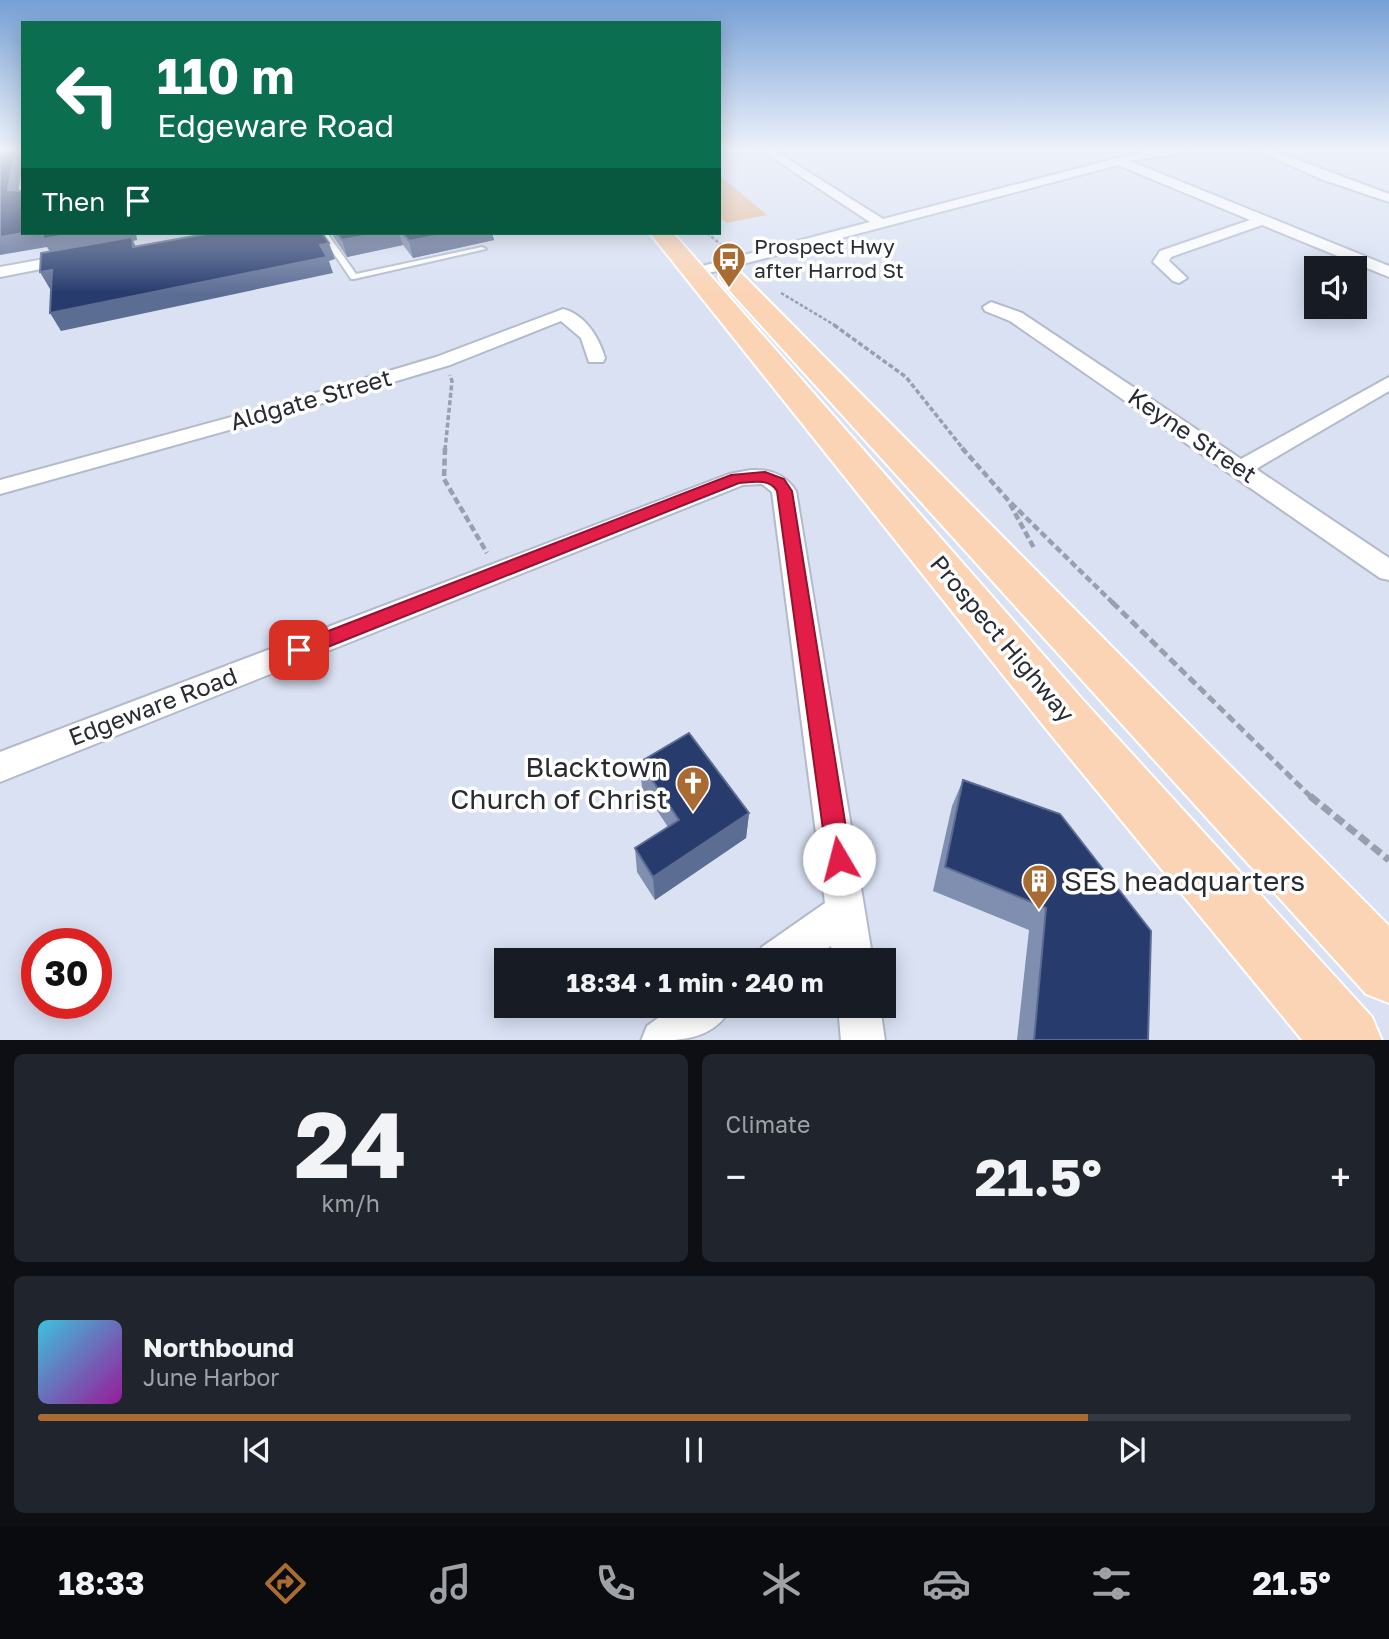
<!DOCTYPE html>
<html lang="en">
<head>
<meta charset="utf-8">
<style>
  body { margin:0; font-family:"Golos Text",sans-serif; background:#20242c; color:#f1f3f6; height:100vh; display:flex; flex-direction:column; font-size:26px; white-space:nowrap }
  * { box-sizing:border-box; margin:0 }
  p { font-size:23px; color:#9ea1a6 }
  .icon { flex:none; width:38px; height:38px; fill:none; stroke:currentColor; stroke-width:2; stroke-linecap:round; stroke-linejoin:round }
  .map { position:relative; height:1040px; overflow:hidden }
  .drawer { display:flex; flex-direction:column; gap:14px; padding:14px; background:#0d0f14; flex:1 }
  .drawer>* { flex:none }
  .hud { position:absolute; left:21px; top:21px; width:700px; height:214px; border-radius:0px; box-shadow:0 4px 18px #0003; background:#0b6e4f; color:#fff; overflow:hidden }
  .controls { position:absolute; left:1304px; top:256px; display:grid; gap:14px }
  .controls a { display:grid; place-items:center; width:63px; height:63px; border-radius:0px; background:#171b24; box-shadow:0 4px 18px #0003; font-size:35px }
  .speed { position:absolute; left:21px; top:928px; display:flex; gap:14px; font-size:35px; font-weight:700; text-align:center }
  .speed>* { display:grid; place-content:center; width:91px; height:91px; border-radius:50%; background:#171b24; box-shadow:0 4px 18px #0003; line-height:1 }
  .speed .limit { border:10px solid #d22; background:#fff; color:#111 }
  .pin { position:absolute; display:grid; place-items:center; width:60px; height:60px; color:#fff; margin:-30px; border-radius:14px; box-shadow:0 4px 10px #0006 }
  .me { position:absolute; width:77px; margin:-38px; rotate:352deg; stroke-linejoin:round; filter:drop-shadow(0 0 5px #0008) }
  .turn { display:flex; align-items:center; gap:24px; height:147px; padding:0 21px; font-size:32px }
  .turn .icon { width:91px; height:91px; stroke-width:2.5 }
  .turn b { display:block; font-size:49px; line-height:60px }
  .then { display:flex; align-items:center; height:66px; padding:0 21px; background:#0003; gap:14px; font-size:26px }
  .big { font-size:52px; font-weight:700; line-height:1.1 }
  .drawer .tile { flex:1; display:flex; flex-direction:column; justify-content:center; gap:10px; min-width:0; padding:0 24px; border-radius:10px; background:#20242c }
  .drawer .dial { align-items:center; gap:0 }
  .dial b { font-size:91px; line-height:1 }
  .song { display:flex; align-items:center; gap:21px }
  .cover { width:84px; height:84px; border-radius:10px; background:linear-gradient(135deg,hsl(190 70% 55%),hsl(300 70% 35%)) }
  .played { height:7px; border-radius:4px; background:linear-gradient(90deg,#aa6b32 80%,#363941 80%) }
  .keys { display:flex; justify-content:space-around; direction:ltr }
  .heat { display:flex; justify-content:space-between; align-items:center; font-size:38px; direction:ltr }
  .drawer .tiles { flex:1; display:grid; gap:14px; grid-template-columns:1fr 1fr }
  .tile:last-child { grid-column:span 2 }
  .trip { position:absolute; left:494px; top:948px; width:402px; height:70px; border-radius:0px; background:#171b24; box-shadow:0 4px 18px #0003; font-weight:700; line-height:70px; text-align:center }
  .menu { display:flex; height:112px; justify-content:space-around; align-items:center; background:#090b0e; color:#9ea1a6 }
  .menu .icon { width:49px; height:49px }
  .menu .current { color:#aa6b32 }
  .menu b { font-size:32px; color:#f1f3f6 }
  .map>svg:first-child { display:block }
  .green { fill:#e8ba94 }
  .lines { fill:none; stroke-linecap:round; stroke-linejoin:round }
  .lane-casing { stroke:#b2bacb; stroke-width:4 }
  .street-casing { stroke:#b2bacb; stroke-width:4 }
  .primary-casing { stroke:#fff; stroke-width:4 }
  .path-far4 { stroke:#999fad; stroke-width:2.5; stroke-dasharray:3.5 2; stroke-linecap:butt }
  .path-far3 { stroke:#999fad; stroke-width:3.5; stroke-dasharray:5 2.5; stroke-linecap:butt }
  .path-far2 { stroke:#999fad; stroke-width:4.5; stroke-dasharray:7 3.5; stroke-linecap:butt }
  .path-far1 { stroke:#999fad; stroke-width:5; stroke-dasharray:9 4.5; stroke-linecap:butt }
  .path { stroke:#999fad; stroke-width:7; stroke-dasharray:11 5; stroke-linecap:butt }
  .lane { fill:#fff; fill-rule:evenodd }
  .street { fill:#fff; fill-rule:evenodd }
  .primary { fill:#fbd4b5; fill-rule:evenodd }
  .wall { fill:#808eb0 }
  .shaded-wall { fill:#5c6d94 }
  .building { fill:#273b6c; stroke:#5c6d94; stroke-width:2 }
  .route { fill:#e11d48; stroke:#92132f; stroke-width:2 }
  .labels { text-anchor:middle; stroke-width:7; stroke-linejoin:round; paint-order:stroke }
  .far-poi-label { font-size:21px; fill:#282b32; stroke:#fff; text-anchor:start }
  .street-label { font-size:24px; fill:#282b32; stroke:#fff }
  .near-poi-label { font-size:28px; fill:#282b32; stroke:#fff; text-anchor:end }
</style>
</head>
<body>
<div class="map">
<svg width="1389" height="1041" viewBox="0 0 1389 1041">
  <rect width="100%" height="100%" fill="#d9e1f3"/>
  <!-- green -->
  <path class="green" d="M719,175L767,215L727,223L719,217Z"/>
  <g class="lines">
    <!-- lane casing -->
    <g class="lane-casing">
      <path id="lane" d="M320,233H327L356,274L482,247L486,249L354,279H351Z"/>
    </g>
    <!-- street casing -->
    <g class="street-casing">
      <path id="street" d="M759,149H772L883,219L1152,149H1191C1184,154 1144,158 1130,161L1389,266V277L1262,225L1171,257L1169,261L1187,278L1179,283L1173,281L1153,262L1160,251L1250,220L1118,165L701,275H691L688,272L691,269L870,222Z
        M1254,149H1269L1389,194V202L1321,179Z
        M72,254L80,259L77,262L0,277V267Z
        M991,302L1022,313L1241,459L1389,377V391L1256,469L1389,558V580L1380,578L1010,321L985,311L983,307Z
        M563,309C586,315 599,338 605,358L603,362H589L581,338L561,321L450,365L286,414L0,494V480L272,406L436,357Z
        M751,470C770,469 785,474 796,491L873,961H833L831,946L810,961H756L762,947L825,903L772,492L762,484L743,485L0,782V752L729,474Z
        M675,1006H732C714,1041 679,1041 641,1041L647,1026Z
        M838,1006H880L885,1041H841Z"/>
    </g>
    <!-- primary casing -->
    <g class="primary-casing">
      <path id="primary" d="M650,233H673L1083,700L1372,1017L1382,1041H1303L1047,730Z
        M731,270L740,272L1389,926V1003L1366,994L722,282L719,277L722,272Z"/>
    </g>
    <!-- path-far4 -->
    <path class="path-far4" d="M707,233L724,247
      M781,293L836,326"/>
    <!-- path-far3 -->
    <path class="path-far3" d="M834,325L906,377L964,450
      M445,450L452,381L450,375"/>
    <!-- path-far2 -->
    <path class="path-far2" d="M445,448L444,479L487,553
      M962,448L1008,500L1114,604
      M1010,504L1034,548"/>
    <!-- path-far1 -->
    <path class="path-far1" d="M1112,602L1312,798"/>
    <!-- path -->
    <path class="path" d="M1310,796L1389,860"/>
    <!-- lane -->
    <use href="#lane" class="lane"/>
    <!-- street -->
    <use href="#street" class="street"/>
    <!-- primary -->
    <use href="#primary" class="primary"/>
  </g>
  <!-- wall -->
  <path class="wall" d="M331,233H492L494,240L413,258L403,245L347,257Z
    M640,762L749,813L746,838L655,900L637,872L635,848L668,827L642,788Z
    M963,780L1148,1040H1017L1029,930L933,891L952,806Z"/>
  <!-- shaded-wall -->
  <path class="shaded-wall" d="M15,149H23V164L16,205L8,190Z
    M24,233H136L137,240L133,241L140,254L52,255L47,247L0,255V237Z
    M379,233H399L403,245L347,257L342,240Z
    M450,233H492L494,240L413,258L409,241Z
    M329,243L335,259L329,261L333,273L61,331L50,313Z
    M52,270L62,287L50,289L40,272Z
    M749,813L746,838L655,900L653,877Z"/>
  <!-- building -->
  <path class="building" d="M0,149H15L8,190L23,191L24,233L0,237Z
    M43,233H78L43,239Z
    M211,233H322L329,243L320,245L327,257L50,313L52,270L40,272L41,253L132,237L133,247Z
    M336,233H379L342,240Z
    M402,233H450L409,241Z
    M689,733L749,813L653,877L635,848L679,820L640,762Z
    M963,780L1060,814L1151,931L1148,1040H1034L1046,908L945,867Z"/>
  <!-- sky -->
  <linearGradient id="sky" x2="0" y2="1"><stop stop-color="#76a0d5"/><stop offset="0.51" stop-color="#eef2fa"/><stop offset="1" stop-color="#eef2fa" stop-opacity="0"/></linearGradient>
  <rect width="1389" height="294" fill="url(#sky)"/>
  <!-- route -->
  <path class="route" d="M765,472L784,479L792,491L851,859L847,867L839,871L831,867L827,859L777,491C769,478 753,482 739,483L305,656L299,658L292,656L289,650L292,645L731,475Z"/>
  <!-- icons -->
  <defs>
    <g id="bus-pin" transform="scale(1.75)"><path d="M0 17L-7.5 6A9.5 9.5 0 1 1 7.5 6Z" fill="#aa6b32" stroke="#fff"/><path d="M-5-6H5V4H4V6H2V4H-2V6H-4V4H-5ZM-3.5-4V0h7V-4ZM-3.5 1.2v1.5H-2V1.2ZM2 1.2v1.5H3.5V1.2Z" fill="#fff"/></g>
    <g id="church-pin" transform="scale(1.75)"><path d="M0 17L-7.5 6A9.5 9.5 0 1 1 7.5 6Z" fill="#aa6b32" stroke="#fff"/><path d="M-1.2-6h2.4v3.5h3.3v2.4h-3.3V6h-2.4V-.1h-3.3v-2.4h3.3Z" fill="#fff"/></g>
    <g id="building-pin" transform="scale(1.75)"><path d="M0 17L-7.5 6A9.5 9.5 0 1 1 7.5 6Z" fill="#aa6b32" stroke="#fff"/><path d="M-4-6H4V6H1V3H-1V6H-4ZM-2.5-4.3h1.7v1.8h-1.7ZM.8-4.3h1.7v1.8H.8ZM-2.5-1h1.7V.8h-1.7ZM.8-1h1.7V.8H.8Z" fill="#fff"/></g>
  </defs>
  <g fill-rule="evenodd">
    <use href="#bus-pin" x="729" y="259"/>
    <use href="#church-pin" x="693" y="783"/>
    <use href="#building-pin" x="1039" y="881"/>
  </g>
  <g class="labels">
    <!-- far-poi labels -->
    <g class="far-poi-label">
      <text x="754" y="254">Prospect Hwy<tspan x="754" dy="24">after Harrod St</tspan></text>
    </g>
    <!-- street labels -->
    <g class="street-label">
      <text transform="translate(311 400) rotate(-16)" y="8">Aldgate Street</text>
      <text transform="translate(1192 436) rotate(34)" y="8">Keyne Street</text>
      <text transform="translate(1002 639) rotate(50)" y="8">Prospect Highway</text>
      <text transform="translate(153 707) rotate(-21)" y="8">Edgeware Road</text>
    </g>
    <!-- near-poi labels -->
    <g class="near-poi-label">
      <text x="668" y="777">Blacktown<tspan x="668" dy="32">Church of Christ</tspan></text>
      <text x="1064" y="891" text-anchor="start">SES headquarters</text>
    </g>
  </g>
</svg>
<div class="controls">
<a><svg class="icon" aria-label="sound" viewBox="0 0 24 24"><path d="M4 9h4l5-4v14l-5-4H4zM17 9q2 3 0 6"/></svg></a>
</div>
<div class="speed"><div class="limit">30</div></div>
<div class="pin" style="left:299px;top:650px;background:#d93025"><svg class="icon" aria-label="arrive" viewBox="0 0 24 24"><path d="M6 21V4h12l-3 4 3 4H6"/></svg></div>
<svg class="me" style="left:839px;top:859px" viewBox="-20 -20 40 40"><circle r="19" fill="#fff"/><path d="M0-13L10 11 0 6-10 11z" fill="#e11d48"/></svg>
<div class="trip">18:34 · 1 min · 240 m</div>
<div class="hud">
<div class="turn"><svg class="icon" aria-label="left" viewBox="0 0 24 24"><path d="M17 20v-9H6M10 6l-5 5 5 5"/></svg><div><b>110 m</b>Edgeware Road</div></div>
<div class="then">Then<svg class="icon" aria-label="arrive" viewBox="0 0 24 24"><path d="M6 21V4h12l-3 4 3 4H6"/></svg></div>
</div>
</div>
<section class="drawer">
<div class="tiles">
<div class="tile dial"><b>24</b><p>km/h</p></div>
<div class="tile"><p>Climate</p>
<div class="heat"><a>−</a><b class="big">21.5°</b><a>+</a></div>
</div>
<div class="tile">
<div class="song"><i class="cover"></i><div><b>Northbound</b><p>June Harbor</p></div></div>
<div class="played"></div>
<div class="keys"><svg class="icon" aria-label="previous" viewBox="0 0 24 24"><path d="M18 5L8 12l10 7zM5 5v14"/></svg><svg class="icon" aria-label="pause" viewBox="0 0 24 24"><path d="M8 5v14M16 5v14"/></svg><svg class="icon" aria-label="next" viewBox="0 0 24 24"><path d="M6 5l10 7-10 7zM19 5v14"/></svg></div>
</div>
</div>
</section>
<nav class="menu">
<b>18:33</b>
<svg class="icon current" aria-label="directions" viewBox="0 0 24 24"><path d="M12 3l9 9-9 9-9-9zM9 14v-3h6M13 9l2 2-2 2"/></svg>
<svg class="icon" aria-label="music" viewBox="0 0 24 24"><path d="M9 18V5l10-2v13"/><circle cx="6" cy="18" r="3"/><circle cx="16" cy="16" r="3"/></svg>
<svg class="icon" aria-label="phone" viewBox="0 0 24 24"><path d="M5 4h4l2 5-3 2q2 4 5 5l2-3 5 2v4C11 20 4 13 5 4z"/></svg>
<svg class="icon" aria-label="climate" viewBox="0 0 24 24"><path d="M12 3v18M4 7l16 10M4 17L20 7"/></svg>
<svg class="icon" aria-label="car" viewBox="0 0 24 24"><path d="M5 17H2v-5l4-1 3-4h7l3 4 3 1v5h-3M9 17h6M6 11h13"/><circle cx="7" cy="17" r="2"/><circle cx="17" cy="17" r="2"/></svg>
<svg class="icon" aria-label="filters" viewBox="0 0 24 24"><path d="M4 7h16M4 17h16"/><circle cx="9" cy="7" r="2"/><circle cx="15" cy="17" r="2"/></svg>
<b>21.5°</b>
</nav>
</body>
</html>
